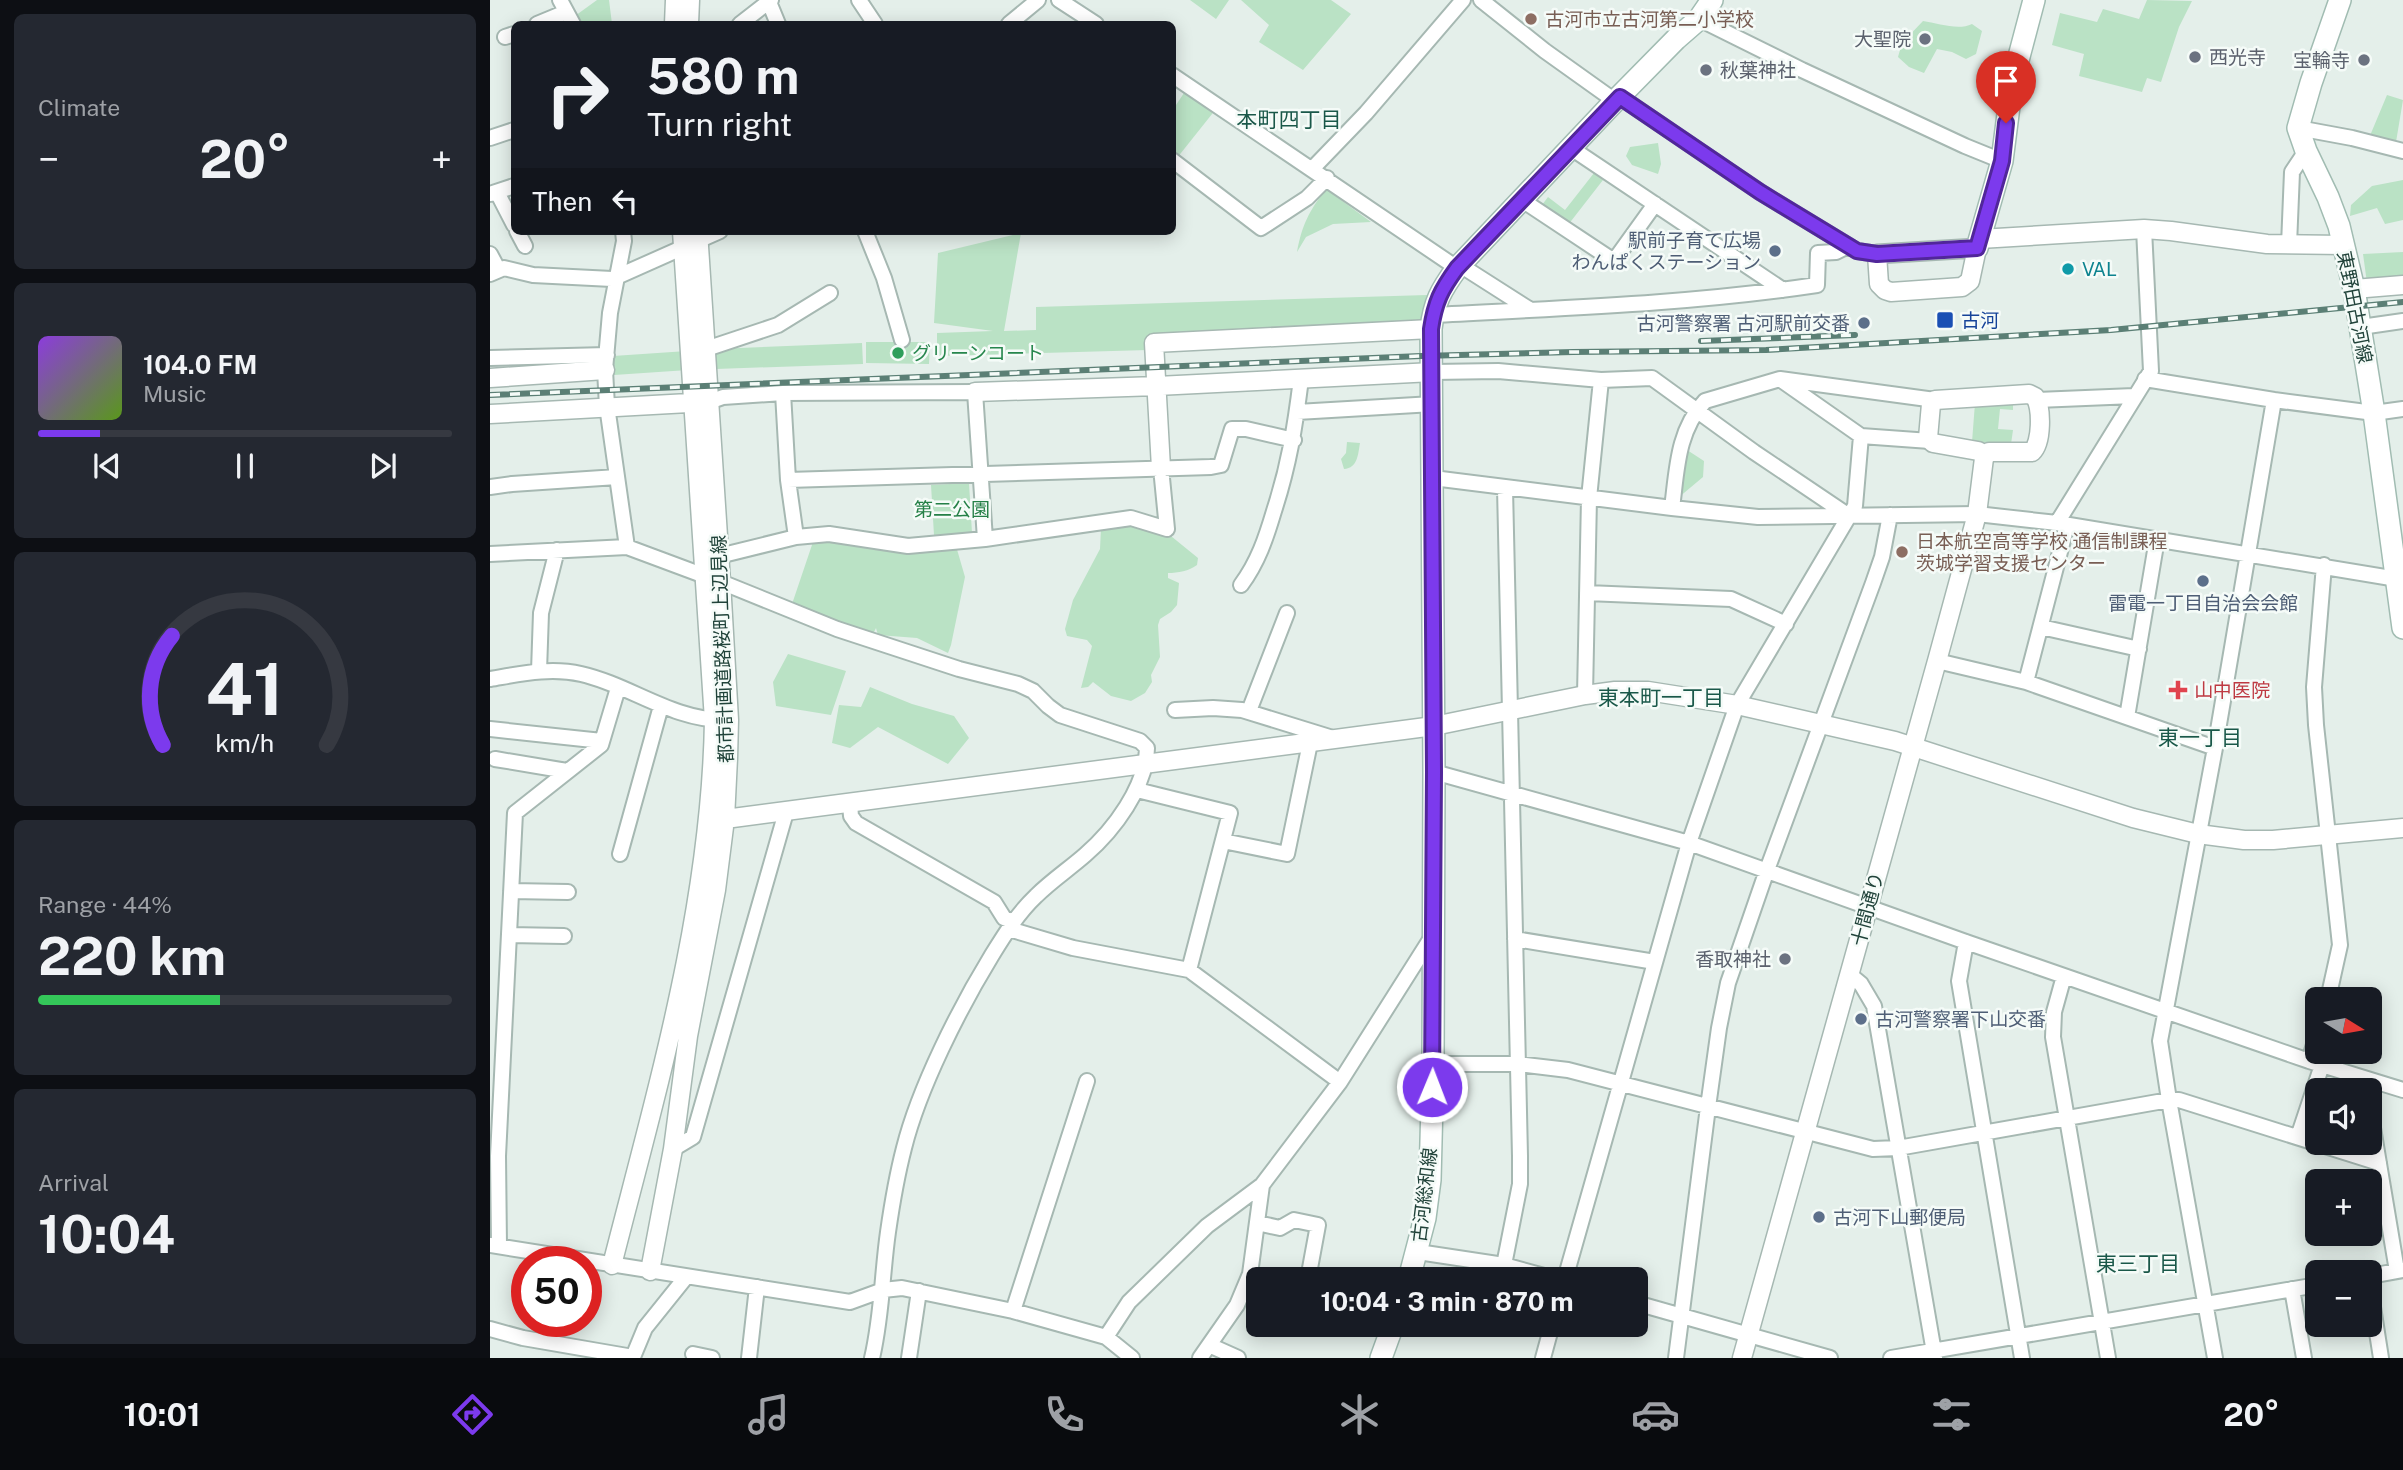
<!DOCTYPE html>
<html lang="en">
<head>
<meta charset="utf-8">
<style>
  body { margin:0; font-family:"Public Sans","Noto Sans JP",sans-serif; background:#242831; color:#f1f3f6; height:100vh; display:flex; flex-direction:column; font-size:26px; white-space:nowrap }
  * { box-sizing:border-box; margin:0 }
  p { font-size:23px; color:#9ea1a6 }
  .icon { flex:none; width:38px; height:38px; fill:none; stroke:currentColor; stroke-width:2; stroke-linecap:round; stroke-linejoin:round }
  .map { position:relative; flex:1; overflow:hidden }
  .side { display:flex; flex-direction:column; gap:14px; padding:14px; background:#0d0f14; width:490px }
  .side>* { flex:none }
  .hud { position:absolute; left:21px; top:21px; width:665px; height:214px; border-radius:10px; box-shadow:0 4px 18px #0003; background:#171b24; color:#f1f3f6; overflow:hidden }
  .needle { width:46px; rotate:101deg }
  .tools { position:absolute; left:1815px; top:987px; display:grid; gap:14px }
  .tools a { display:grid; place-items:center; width:77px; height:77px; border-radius:10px; background:#171b24; box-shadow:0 4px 18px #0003; font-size:35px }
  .speed { position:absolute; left:21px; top:1246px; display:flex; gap:14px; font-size:35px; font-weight:700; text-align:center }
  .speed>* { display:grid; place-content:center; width:91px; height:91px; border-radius:50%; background:#171b24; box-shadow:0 4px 18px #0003; line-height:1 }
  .speed .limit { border:10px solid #d22; background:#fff; color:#111 }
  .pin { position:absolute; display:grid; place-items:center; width:60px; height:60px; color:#fff; margin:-72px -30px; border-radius:50% 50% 50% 0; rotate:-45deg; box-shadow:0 0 7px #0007 }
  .pin .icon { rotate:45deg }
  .me { position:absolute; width:77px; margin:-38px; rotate:1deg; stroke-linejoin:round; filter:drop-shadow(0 0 5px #0008) }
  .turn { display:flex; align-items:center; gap:24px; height:147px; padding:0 21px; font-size:32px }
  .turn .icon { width:91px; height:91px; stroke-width:2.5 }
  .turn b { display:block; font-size:49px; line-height:60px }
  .then { display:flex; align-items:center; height:66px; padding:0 21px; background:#0003; gap:14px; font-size:26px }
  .big { font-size:52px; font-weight:700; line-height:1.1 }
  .side .tile { flex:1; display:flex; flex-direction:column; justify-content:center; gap:10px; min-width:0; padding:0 24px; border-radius:10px; background:#242831 }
  .side .dial { align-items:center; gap:0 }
  .dial svg { height:182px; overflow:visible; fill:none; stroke:#363941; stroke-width:7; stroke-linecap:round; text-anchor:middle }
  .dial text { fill:#f1f3f6; stroke:none }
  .song { display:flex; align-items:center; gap:21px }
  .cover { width:84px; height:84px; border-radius:10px; background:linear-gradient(135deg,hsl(270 70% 55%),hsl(90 70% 35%)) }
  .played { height:7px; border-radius:4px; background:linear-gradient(90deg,#7c3aed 15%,#363941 15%) }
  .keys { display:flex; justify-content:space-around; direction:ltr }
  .heat { display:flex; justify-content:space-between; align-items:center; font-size:38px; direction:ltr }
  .charge { height:10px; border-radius:5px; background:linear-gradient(90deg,#34c759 44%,#363941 0) }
  .trip { position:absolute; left:756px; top:1267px; width:402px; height:70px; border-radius:10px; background:#171b24; box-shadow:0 4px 18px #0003; font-weight:700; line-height:70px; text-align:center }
  .tabs { display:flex; height:112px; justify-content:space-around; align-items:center; background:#090b0e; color:#9ea1a6 }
  .tabs .icon { width:49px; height:49px }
  .tabs .on { color:#7c3aed }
  .tabs b { font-size:32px; color:#f1f3f6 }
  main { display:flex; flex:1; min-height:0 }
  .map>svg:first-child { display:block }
  .green { fill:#bae2c5 }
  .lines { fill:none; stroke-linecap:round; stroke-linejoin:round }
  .minor-casing { stroke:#a6b8b2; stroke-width:18 }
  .tertiary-casing { stroke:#a6b8b2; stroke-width:21 }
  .secondary-casing { stroke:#a1bcb2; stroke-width:24 }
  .minor { stroke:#fff; stroke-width:14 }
  .tertiary { stroke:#fff; stroke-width:18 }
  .secondary { stroke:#fff; stroke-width:21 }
  .rail-casing { stroke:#5b7f75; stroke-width:6 }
  .rail { stroke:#f5fbf8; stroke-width:3.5; stroke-dasharray:10; stroke-linecap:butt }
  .route-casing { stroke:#51269a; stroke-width:18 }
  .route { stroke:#7c3aed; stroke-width:12 }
  .education-dot { fill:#8d6e63; stroke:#f5fbf8; stroke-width:2.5 }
  .worship-dot { fill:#6b7280; stroke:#f5fbf8; stroke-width:2.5 }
  .service-dot { fill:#5c6f8a; stroke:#f5fbf8; stroke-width:2.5 }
  .culture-dot { fill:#0f9aa8; stroke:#f5fbf8; stroke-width:2.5 }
  .transit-dot { fill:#1a4fb4; stroke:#f5fbf8; stroke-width:2.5 }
  .leisure-dot { fill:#2e9e5b; stroke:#f5fbf8; stroke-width:2.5 }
  .health-dot { fill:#e0444e; stroke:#f5fbf8; stroke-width:2.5 }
  .labels { text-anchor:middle; stroke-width:5; stroke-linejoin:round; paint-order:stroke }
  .education-label { font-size:19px; fill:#785e54; stroke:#f5fbf8; text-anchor:start }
  .worship-label { font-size:19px; fill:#5b616d; stroke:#f5fbf8; text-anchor:end }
  .service-label { font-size:19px; fill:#4e5e75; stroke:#f5fbf8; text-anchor:end }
  .culture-label { font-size:19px; fill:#0d838f; stroke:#f5fbf8; text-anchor:start }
  .street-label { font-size:19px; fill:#21433a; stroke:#f5fbf8 }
  .transit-label { font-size:19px; fill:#164399; stroke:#f5fbf8; text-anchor:start }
  .leisure-label { font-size:19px; fill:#27864d; stroke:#f5fbf8; text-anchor:start }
  .park-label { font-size:19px; fill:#258047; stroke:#f5fbf8 }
  .health-label { font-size:19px; fill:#be3a42; stroke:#f5fbf8; text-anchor:start }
  .neighbourhood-label { font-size:21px; fill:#1a5849; stroke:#f5fbf8 }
</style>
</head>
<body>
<main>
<section class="side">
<div class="tile"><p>Climate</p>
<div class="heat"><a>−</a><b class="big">20°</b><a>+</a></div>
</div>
<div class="tile">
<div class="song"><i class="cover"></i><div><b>104.0 FM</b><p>Music</p></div></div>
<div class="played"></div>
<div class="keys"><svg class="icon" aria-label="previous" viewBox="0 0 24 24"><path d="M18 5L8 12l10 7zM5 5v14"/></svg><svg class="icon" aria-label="pause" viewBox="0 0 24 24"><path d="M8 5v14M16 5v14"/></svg><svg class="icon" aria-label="next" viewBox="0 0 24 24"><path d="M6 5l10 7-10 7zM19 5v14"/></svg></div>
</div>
<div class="tile dial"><svg viewBox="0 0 100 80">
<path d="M14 69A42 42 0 1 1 86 69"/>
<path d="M14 69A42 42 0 0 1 18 21" stroke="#7c3aed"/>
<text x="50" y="56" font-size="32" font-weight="700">41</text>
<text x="50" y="72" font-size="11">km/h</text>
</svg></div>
<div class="tile"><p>Range · 44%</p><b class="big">220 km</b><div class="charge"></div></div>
<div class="tile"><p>Arrival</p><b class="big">10:04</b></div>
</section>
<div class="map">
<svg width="1913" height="1358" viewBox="0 0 1913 1358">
  <rect width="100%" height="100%" fill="#e4efea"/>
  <!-- green -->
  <path class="green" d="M107,0H119L122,24H81L78,21Z
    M700,0H739L726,19Z
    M751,0H841L861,14L813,70L769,42L779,25Z
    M1657,0L1702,1L1689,27L1671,82L1657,78L1652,92L1589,76L1594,54L1562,45L1570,13L1607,22L1613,9L1649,19Z
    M1433,21C1448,23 1468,31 1482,24L1492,31L1486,54L1476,59L1462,52L1447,49L1434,73L1419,67L1408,57L1412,43Z
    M696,90L726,109L683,163L682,111Z
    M1897,95L1913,100L1906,142L1879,138Z
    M1168,143L1171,164L1168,174L1142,165L1136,156L1140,147Z
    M1104,173L1113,180L1078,225L1052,205L1058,197L1075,210Z
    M1913,180V220L1895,224L1887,208L1860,216L1861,205L1882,186Z
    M836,189L881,222L843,224L816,237L807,252C812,225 819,211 836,189Z
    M531,233L514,331L546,330V307L937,295L935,324L658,335V350L447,356V333L503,331L444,323L448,253Z
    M1913,252V281L1877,283L1873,254Z
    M376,342H440L439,364L376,363Z
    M372,343L373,364L226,369L225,349Z
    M197,351L198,370L124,375L123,356Z
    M1485,403L1523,405V410L1510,409L1508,429L1523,430L1521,444L1482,442Z
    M857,442L870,443C868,454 868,468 854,469L851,459L856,453Z
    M1194,448L1214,461L1213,477L1188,498Z
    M479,483L482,533L444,535L441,485Z
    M636,523L676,532L708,558L707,565C699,571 688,573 678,573V578L689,583L687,605L681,612L670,619L668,625L670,657L661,675L662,682L655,693L641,701L621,696L603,682L598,687L591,688L602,646L597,640L577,636L575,629L583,600L610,549L611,528Z
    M324,539L412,549V553H417L466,546L475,577L461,645L458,653L427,638L388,635L386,628L383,634L301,607Z
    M298,654L356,671L341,715L286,706L283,682Z
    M380,687L422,704L464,716L479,738L458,764L388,727L360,748L342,743L349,705L371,707Z"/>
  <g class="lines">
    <!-- minor casing -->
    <g class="minor-casing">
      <path id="minor" d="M70,0L83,24
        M369,0L385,24
        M569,0L606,24
        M991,0L1055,51L1125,101
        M279,2L288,24
        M1209,19L1312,70L1475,146L1512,161
        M47,24L76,12
        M250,24L281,0
        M519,24L548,0
        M15,37L24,34
        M682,75L967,268
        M1130,97L1270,192L1367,251L1387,254
        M1808,128L1862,138L1913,151
        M0,138L24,130
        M1081,148L1293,290
        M682,160L771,228L817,198L837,178
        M823,168L876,113L973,0
        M7,192L24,225
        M0,194L24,186
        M1032,200L1124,261L1165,204
        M27,231L35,246
        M133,231L134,241L120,313L115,370L117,406L137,547
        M375,231L394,278L412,340
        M1799,245L1802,172L1816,151
        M0,254L8,269
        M970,265L1039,309
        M0,274L14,268L43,275L122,279L230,231
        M943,315C1071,308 1200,304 1327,285L1328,253L1346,252L1358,246
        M1871,327L1913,321
        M216,349L288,325L340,293
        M0,358L117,355
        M943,372L1008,371L1111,380L1162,378L1264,452L1359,516
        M1655,379L1784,400L1884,413L1913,409
        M1294,382L1371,436L1440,441
        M293,393L298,480L306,537
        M1547,400L1644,396
        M219,402L233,397L293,393L485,392L495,539
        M807,412L943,404
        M943,478L1182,508L1268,517L1487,514L1567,523L1907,579
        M298,480L721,467L731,465L742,429H756L804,440
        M0,487L22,484L127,477
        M1182,508C1187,470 1187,431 1215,401L1290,379L1445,400
        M1567,523L1661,371L1654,229
        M0,554L137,547L231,582L347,629L469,669L528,684L543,691L558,706L570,715L650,741L657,748C656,787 624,830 595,855C579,869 561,881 546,896C528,913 515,934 502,955C469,1009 429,1088 414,1148C407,1175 402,1204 398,1232C392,1274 392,1316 382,1358
        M229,556L306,537L339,534L418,546L495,539L641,518L677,529L671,468
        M1834,565L1824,687L1826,725L1850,945L1838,999
        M751,585C768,562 776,538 784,511C799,465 805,427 811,379
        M1097,593L1241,599L1296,624
        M1551,627L1649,649
        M1447,661L1536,682L1725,748
        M49,671L51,613L67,550
        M0,679C30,674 60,667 91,674C140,685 182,720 234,720
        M1536,682L1577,525
        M1095,695L1099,498L1111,380
        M685,710L723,708L752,710L846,739
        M759,711L797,613
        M1637,717L1667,539
        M0,729L112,741
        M5,759L77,771
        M944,772L1199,843L1476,942L1819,1061L1913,1090
        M647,790L740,813L699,970
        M360,804L361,816L366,823L504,902L514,918L524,922
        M733,841L797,854L820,743
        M130,854L171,706
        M21,891L78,892
        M519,929L583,948L699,970L850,1082
        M19,935L74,936
        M1025,939L1165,962
        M1476,942L1469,981L1532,1358
        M1359,974L1371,984L1384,1006L1445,1358
        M1574,976L1564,1012L1563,1037L1618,1358
        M1819,1061L1827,1035
        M943,1064H1028L1078,1070L1383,1149L1408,1148L1679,1100H1689L1889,1163
        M1880,1110L1907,1271
        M1808,1137L1832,1065
        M183,1149L203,1137L296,812
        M767,1223L790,1228L804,1220L828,1225L818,1279
        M0,1245L360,1302L393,1290L412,1288L523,1311L616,1337L642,1358
        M9,1246L8,1156L25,813L111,745L128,688
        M928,1252L1014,1265L1065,1279
        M1014,1265L1030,1184V1156L1015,488
        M1880,1276L1913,1270
        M1075,1279L1199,843L1247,705L1365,506L1371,436
        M1880,1288L1891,1358
        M1802,1289L1814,1358
        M1146,1303L1340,1358
        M523,1311L597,1081
        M0,1329L33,1338L143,1357L155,1328L196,1277
        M616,1337L639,1302L717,1226L772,1185L850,1082L943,935
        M719,1345L748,1358
        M203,1354L222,1358
        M259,1358L267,1287
        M419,1358L429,1291
        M710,1358L747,1305L760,1274L772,1185
        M1053,1358L1062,1325
        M1186,1358L1218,1107L1229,1028L1238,983L1277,870L1383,583L1392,557L1400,515
        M1401,1358L1827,1285
        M1725,1358L1679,1100L1670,1041L1725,748L1784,400"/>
    </g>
    <!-- tertiary casing -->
    <g class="tertiary-casing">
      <path id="tertiary" d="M184,24L185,0
        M199,24L200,0
        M1490,239L1654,229L1681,231L1777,244L1854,245
        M1487,248L1480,281L1472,287L1401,292L1395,290L1389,284L1387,254Z
        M1864,289L1913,285
        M0,378L115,370
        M485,392L667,386L943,372
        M1539,394L1545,397C1552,408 1552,443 1542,452H1499L1494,458L1492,453L1488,451L1443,443L1438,438L1441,404L1445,400Z
        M0,414L217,402
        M671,468L664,343L941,329
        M220,821L944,726L1095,695L1125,691H1158L1247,705L1405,741L1643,818L1708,834L1754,840H1783L1913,828
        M122,1265C168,1085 221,906 224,720L192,231
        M160,1271L183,1149L198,1036L226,890L235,819L238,758L239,720L231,582L208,231
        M1252,1358L1447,661L1487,514L1494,458"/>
    </g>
    <!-- secondary casing -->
    <g class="secondary-casing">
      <path id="secondary" d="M1850,0L1821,83L1808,128L1816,151L1838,197L1849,226L1864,289L1884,413L1913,628
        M1487,248L1512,161L1522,83L1544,0
        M919,1279L935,1218L940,1180L943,1064L944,772L941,329C944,302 951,290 967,268L1125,101L1186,39L1209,19L1222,0
        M891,1358L903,1325"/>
    </g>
    <!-- minor -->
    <use href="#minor" class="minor"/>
    <!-- tertiary -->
    <use href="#tertiary" class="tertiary"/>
    <!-- secondary -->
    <use href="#secondary" class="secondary"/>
    <!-- rail casing -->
    <g class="rail-casing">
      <path id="rail" d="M1211,341L1365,335
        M0,395L931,356L1083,352L1276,350L1621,330L1913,302"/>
    </g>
    <!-- rail -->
    <use href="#rail" class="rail"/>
  </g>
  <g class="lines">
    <!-- route casing -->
    <g class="route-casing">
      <path id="route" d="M942,1087L944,772L941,329C945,302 951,290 967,268L1130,97L1270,192L1367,251L1387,254L1487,248L1512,161L1516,123"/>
    </g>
    <!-- route -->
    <use href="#route" class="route"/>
  </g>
  <!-- markers -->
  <g class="education-dot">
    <circle cx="1041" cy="19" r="7"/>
    <circle cx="1412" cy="552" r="7"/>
  </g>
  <g class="worship-dot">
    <circle cx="1435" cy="39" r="7"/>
    <circle cx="1705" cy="57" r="7"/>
    <circle cx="1874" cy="60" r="7"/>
    <circle cx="1216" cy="70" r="7"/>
    <circle cx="1295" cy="959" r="7"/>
  </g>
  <g class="service-dot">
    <circle cx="1285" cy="251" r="7"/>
    <circle cx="1374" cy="323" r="7"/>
    <circle cx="1713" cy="581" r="7"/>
    <circle cx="1371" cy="1019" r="7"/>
    <circle cx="1329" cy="1217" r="7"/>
  </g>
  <circle class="culture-dot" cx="1578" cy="269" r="7"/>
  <rect class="transit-dot" x="1446" y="311" width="18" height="18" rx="3.5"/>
  <circle class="leisure-dot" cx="408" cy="353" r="7"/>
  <path class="health-dot" d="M1684.5 679.5h7v7h7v7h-7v7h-7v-7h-7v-7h7z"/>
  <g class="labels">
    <!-- education labels -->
    <g class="education-label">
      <text x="1055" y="26">古河市立古河第二小学校</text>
      <text x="1426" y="548">日本航空高等学校 通信制課程<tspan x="1426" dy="22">茨城学習支援センター</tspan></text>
    </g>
    <!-- worship labels -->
    <g class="worship-label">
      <text x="1421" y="46">大聖院</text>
      <text x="1719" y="64" text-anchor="start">西光寺</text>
      <text x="1860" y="67">宝輪寺</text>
      <text x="1230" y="77" text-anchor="start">秋葉神社</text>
      <text x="1281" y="966">香取神社</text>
    </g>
    <!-- service labels -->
    <g class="service-label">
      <text x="1271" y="247">駅前子育て広場<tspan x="1271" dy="22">わんぱくステーション</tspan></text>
      <text x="1360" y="330">古河警察署 古河駅前交番</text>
      <text x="1713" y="610" text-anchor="middle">雷電一丁目自治会会館</text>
      <text x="1385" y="1026" text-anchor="start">古河警察署下山交番</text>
      <text x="1343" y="1224" text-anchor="start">古河下山郵便局</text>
    </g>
    <!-- culture labels -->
    <g class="culture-label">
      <text x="1592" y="276">VAL</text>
    </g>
    <!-- street labels -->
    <g class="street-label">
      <text transform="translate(1865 307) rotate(79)" y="7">東野田古河線</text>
      <text transform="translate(232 649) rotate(-92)" y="7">都市計画道路桜町上辺見線</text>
      <text transform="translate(1377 909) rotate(-75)" y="7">十間通り</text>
      <text transform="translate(934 1195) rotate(-83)" y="7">古河総和線</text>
    </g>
    <!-- transit labels -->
    <g class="transit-label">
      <text x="1471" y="327">古河</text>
    </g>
    <!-- leisure labels -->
    <g class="leisure-label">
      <text x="422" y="360">グリーンコート</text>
    </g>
    <!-- park labels -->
    <g class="park-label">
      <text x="462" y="516">第二公園</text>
    </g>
    <!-- health labels -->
    <g class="health-label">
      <text x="1704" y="697">山中医院</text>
    </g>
    <!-- neighbourhood labels -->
    <g class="neighbourhood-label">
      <text x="799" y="127">本町四丁目</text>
      <text x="1171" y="705">東本町一丁目</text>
      <text x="1710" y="745">東一丁目</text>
      <text x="1648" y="1271">東三丁目</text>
    </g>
  </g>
</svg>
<div class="tools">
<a><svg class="needle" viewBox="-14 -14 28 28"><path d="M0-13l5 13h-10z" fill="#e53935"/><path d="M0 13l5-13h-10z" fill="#9ea1a6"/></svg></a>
<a><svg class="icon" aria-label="sound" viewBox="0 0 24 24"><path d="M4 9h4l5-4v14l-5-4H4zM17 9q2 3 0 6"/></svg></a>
<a>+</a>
<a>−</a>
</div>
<div class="speed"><div class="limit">50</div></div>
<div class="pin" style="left:1516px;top:123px;background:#d93025"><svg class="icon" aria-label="arrive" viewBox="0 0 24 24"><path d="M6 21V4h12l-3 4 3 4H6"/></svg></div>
<svg class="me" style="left:942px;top:1087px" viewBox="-20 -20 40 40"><circle r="17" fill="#7c3aed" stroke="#fff" stroke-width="3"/><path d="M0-11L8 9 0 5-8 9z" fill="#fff"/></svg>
<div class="trip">10:04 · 3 min · 870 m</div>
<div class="hud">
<div class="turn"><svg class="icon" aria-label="right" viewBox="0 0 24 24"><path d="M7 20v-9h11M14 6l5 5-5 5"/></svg><div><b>580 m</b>Turn right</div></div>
<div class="then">Then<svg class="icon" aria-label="left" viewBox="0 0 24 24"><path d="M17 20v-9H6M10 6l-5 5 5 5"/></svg></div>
</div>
</div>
</main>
<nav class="tabs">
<b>10:01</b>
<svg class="icon on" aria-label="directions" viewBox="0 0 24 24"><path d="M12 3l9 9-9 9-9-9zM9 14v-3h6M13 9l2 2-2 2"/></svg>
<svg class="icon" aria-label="music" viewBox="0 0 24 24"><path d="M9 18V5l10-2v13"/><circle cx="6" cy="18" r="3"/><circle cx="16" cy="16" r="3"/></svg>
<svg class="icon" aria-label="phone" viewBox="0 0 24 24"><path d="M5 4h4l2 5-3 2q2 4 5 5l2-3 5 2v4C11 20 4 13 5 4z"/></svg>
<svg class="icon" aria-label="climate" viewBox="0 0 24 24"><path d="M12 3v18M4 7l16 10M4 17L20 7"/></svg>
<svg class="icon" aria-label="car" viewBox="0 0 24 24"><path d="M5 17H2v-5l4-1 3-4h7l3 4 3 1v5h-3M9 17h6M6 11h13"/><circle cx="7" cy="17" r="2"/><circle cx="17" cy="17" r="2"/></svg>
<svg class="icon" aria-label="filters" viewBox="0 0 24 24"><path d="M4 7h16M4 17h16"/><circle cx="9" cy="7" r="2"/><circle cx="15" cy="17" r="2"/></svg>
<b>20°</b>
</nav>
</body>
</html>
